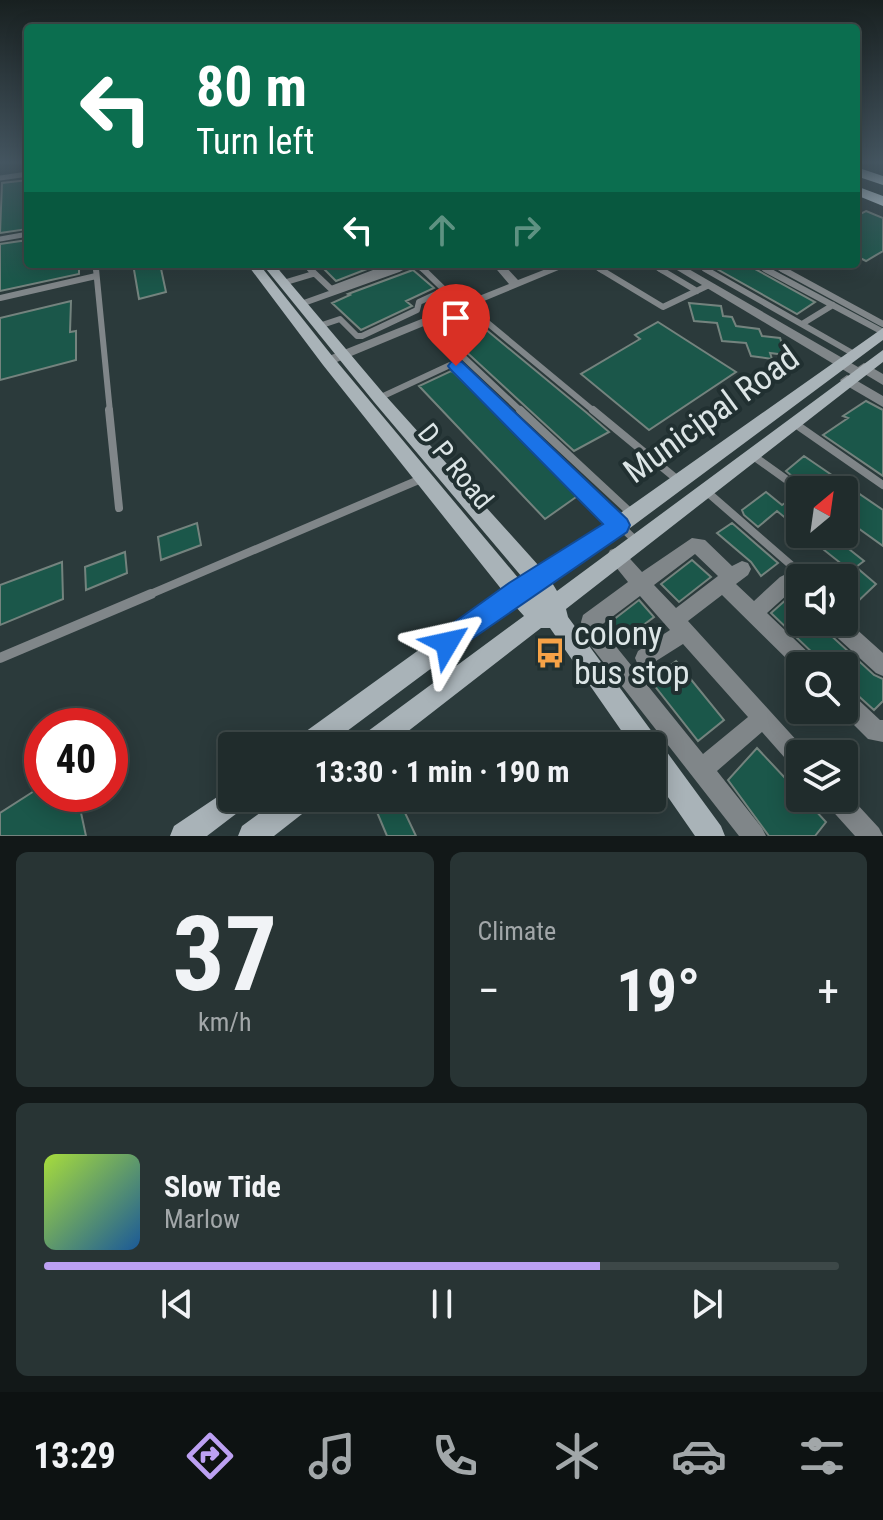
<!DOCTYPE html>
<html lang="en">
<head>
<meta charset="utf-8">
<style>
  body { margin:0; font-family:"Roboto Condensed",sans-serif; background:#283434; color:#f1f3f6; height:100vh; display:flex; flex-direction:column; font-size:30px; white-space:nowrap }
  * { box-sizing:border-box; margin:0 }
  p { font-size:26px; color:#a2a7a9 }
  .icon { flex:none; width:44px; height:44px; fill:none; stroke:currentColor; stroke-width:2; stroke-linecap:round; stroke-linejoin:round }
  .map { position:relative; height:836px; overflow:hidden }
  .side { display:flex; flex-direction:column; gap:16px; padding:16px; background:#121818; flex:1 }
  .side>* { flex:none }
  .top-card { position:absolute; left:24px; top:24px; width:836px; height:244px; border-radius:8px; box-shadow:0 4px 20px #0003,0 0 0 2px #3d4848; background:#0b6e4f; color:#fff; overflow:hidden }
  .needle { width:52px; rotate:29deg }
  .controls { position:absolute; left:786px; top:476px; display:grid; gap:16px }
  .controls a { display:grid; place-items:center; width:72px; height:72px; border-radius:8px; background:#202c2c; box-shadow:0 4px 20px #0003,0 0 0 2px #3d4848; font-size:40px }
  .speed { position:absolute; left:24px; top:708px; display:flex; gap:16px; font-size:40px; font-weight:700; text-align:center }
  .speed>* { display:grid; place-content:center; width:104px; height:104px; border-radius:50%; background:#202c2c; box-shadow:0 4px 20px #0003,0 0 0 2px #3d4848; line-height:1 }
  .speed .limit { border:12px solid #d22; background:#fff; color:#111 }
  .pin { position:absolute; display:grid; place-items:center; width:68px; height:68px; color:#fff; margin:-82px -34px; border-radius:50% 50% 50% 0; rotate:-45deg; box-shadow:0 0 8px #0007 }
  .pin .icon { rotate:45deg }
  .me { position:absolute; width:88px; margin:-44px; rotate:54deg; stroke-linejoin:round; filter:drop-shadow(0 0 6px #0008) }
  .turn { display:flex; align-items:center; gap:28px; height:168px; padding:0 40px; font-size:36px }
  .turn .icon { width:104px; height:104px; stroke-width:2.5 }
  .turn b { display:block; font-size:56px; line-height:68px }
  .lanes { display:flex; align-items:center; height:76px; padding:0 40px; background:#0003; justify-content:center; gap:40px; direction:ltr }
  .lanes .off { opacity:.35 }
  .big { font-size:60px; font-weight:700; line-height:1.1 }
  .side .tile { flex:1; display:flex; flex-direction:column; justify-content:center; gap:12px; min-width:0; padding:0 28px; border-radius:12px; background:#283434 }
  .side .dial { align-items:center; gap:0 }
  .dial b { font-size:104px; line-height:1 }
  .song { display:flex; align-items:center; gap:24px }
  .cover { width:96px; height:96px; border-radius:12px; background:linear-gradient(135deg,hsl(80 70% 55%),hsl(210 70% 35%)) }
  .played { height:8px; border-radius:4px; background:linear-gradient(90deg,#bca0f2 70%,#3d4848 70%) }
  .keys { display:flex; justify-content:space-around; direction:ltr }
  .heat { display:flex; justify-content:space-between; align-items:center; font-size:44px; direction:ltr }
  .side .tiles { flex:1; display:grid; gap:16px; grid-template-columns:1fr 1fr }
  .tile:last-child { grid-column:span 2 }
  .trip { position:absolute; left:218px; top:732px; width:448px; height:80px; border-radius:8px; background:#202c2c; box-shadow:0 4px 20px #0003,0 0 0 2px #3d4848; font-weight:700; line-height:80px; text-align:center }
  .menu { display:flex; height:128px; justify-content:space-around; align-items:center; background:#0d1212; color:#a2a7a9 }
  .menu .icon { width:56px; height:56px }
  .menu .current { color:#bca0f2 }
  .menu b { font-size:36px; color:#f1f3f6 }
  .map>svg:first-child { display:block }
  .building { fill:#1b574a; stroke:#74837e; stroke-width:2 }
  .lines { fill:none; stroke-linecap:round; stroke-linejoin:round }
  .lane-far3 { stroke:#808689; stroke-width:5 }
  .lane-far2 { stroke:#808689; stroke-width:6 }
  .lane-far1 { stroke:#808689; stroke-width:8 }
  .lane { stroke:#808689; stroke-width:10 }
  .street { fill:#808689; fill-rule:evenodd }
  .secondary { fill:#a9b3b8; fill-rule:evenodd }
  .highway { fill:#e6f5fd; fill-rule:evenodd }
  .route { fill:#1a73e8; stroke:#114b97; stroke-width:2 }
  .labels { text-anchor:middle; stroke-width:8; stroke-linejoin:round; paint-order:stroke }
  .street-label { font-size:28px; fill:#dce5e6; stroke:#213031 }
  .near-street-label { font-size:34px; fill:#dce5e6; stroke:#213031 }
  .near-poi-label { font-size:34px; fill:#dce5e6; stroke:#213031; text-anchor:start }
</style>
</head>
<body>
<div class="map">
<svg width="883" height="836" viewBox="0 0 883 836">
  <rect width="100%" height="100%" fill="#2b3a3b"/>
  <!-- building -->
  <path class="building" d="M28,180V229L0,233L2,183Z
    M866,211L883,218V251L866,261L856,256V216Z
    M28,240V264H79V274L0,291V244Z
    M133,264H160L166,292L139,299Z
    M319,264H380L336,281Z
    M708,264H746L815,302L797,314Z
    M413,270L434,288L406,301L412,306L361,330L332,303L350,295L348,294Z
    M71,301L70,332L76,331V360L0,380V318Z
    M689,303L721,306L723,316L732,317L736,326L759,329L762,336L780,338L786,355L770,353L772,359L751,356L746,343L722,341L717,323L694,321Z
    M658,322L736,372L649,430L581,374L640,339L635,335Z
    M478,323L587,413L609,432L574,451L449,336Z
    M451,371L453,372L579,495L545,519L419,386Z
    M866,401L883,410V476L823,435L848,418L843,416Z
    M804,456L883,510V546L844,518V490H808L786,471Z
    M766,492L782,505L788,501L800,510V530L777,511L758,527L744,515L742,510Z
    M197,523L201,545L161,560L158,537Z
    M732,523L778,563L761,576L751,562L717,533Z
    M804,534H830L864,561L856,567L876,584L851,608L844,602V573L848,569Z
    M125,552L127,573L86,590L85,567Z
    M692,560L711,577L679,602L661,584Z
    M62,562L63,599L0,625V585Z
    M788,598L800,603V622H823L826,631L874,675L883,679V701L874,710L853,691L844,687V666H821L817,657L771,613Z
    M639,600L654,617L618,644L604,627Z
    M676,661L724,720L698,741L650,680Z
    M757,748L800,794V798H804L826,822L815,836H769L728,780Z
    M42,786V794H77L86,836H0V813Z
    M384,798H398L416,836H387L374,805Z"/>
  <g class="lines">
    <!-- lane-far3 -->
    <path class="lane-far3" d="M0,178L28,174
      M0,239L28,234
      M95,264L96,271
      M304,264L312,271
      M591,264L603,271
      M651,264L663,271
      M696,264L709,271
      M755,264L769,271
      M772,264L785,271
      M273,270L291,264
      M378,271L398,264
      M393,271L414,264L425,271"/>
    <!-- lane-far2 -->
    <path class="lane-far2" d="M96,269L110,412
      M310,269L331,289L384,269
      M423,269L462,307
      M600,269L663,307L709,285
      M660,269L697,291
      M705,269L854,354
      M765,269L883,332
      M782,269L883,324
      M283,283L313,274
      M0,298L96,276
      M301,304L399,269
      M466,305L595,412
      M426,322L522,412
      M802,324L833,305
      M319,326L340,319L357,336H362L417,310L419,302L445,290
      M379,398L450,365L456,366L503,412"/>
    <!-- lane-far1 -->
    <path class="lane-far1" d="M109,410L119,508
      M501,410L636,541
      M520,410L632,514
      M593,410L679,481
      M794,423L883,485
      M752,455L801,490
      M706,491L806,578
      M146,596L421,479"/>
    <!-- lane -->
    <path class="lane" d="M0,658L151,594"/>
    <!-- street -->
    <path class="street" d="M492,264H503L518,280L559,264H573L332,364H324L322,361L324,358L509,284Z
      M667,264H680L858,367L864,363L883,374V385L863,373L857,377L852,375Z
      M847,375L883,396V407L842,383L840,380Z
      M692,538L705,540L732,566L742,561L748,563L751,569L748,575L736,584L754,601L780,577L786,574L800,581V600L788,594L767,613L815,659L818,666H800V672L722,595L688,621L809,754H800V769L792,766L762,732L717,771L762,828L766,836H739L586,640L581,622L583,615L628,582L607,556L610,550L616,548L622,550L642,572ZM695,554L718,576L676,608L654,585ZM640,596L670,630L638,651L635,658L638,665L645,668L683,644L748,717L703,754L601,628L600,626Z
      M844,618L883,653V676L876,673L828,629L826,622H844Z
      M844,690L851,693L880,720H883V742L868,739L839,710H844Z
      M844,790L879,828L883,836H855L828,806L825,798H844Z"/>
    <!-- secondary -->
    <path class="secondary" d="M247,264H259L333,357L519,579L522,577L374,402L262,264H274L384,394L539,566L612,519L883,328V340L626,531L551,581L557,591L883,350V362L566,609L568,617L721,826L725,836H695L652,774V746H632L550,628H541L389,746H357L360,737L524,616L515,606L327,746H295L298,737L502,590L323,365Z
      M232,787V798H249L245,807L207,836H170L174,826Z
      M280,798H315L311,807L274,836H238L242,826Z"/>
    <!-- highway -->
    <path class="highway" d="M856,167L883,176V185L856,176Z
      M856,186L883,196V206L856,195Z"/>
  </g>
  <!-- sky -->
  <linearGradient id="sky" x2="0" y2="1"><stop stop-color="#182020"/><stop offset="0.58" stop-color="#445560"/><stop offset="1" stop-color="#445560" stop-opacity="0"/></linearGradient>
  <rect width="883" height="280" fill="url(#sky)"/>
  <!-- route -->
  <path class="route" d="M456,360L462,362L627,519L630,525L627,532L447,656L438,652L434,643L438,634L509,583L603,524L451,370L448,366L451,362Z"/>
  <!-- icons -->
  <defs>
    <g id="bus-bare" transform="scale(2.4)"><path d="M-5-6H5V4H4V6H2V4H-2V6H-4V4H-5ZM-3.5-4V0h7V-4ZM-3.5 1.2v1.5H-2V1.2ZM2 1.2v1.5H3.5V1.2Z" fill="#f6a247" stroke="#213031" stroke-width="2.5" paint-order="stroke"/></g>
  </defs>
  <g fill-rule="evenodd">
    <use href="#bus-bare" x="550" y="653"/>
  </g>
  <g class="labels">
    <!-- street labels -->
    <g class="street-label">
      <text transform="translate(456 466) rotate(51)" y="10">D P Road</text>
    </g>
    <!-- near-street labels -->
    <g class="near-street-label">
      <text transform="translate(711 414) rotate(-36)" y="12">Municipal Road</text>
    </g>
    <!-- near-poi labels -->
    <g class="near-poi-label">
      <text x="574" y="645">colony<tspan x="574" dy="39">bus stop</tspan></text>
    </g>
  </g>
</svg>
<div class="controls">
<a><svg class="needle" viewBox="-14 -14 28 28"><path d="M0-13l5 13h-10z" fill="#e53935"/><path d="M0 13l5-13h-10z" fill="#a2a7a9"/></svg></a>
<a><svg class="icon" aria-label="sound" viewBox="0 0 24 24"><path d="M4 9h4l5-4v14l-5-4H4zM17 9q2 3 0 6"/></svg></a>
<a><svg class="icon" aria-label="search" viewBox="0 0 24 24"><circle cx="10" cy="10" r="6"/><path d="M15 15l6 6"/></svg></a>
<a><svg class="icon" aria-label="layers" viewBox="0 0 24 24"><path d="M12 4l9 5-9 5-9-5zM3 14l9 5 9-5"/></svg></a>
</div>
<div class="speed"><div class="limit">40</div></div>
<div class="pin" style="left:456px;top:366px;background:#d93025"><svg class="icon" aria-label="arrive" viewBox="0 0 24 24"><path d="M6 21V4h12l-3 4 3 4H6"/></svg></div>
<svg class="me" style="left:447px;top:643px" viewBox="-20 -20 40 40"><path d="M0-17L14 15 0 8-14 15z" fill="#1a73e8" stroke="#fff" stroke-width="4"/></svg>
<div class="trip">13:30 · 1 min · 190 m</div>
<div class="top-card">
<div class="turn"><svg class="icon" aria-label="left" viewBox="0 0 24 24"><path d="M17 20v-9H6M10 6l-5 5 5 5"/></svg><div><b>80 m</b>Turn left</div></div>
<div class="lanes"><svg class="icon" aria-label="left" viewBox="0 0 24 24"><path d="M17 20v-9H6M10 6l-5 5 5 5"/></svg><svg class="icon off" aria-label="ahead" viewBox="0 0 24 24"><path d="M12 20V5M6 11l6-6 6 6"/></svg><svg class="icon off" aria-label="right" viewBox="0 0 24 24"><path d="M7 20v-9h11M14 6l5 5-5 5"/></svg></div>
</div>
</div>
<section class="side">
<div class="tiles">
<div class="tile dial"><b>37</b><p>km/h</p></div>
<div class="tile"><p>Climate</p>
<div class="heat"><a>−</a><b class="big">19°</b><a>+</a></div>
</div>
<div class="tile">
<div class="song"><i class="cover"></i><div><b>Slow Tide</b><p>Marlow</p></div></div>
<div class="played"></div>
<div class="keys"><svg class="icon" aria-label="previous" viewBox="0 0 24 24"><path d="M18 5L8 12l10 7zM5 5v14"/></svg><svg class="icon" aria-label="pause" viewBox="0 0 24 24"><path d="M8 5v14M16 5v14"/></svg><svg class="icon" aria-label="next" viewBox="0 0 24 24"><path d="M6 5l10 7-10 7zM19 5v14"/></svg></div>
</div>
</div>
</section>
<nav class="menu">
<b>13:29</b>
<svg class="icon current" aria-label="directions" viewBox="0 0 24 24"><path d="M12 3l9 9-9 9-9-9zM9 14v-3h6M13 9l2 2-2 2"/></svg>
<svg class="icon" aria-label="music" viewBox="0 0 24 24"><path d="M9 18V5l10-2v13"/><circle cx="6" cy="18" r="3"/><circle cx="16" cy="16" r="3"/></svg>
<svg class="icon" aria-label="phone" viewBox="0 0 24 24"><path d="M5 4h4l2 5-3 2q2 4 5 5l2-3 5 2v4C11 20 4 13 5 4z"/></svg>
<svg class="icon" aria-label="climate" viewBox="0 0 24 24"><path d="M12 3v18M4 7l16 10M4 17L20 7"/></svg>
<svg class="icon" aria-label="car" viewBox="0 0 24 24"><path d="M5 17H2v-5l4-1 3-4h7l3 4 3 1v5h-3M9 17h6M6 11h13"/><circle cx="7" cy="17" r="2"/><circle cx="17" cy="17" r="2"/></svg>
<svg class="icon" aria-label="filters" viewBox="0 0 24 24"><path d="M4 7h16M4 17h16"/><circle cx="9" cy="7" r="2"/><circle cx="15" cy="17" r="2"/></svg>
</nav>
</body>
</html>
